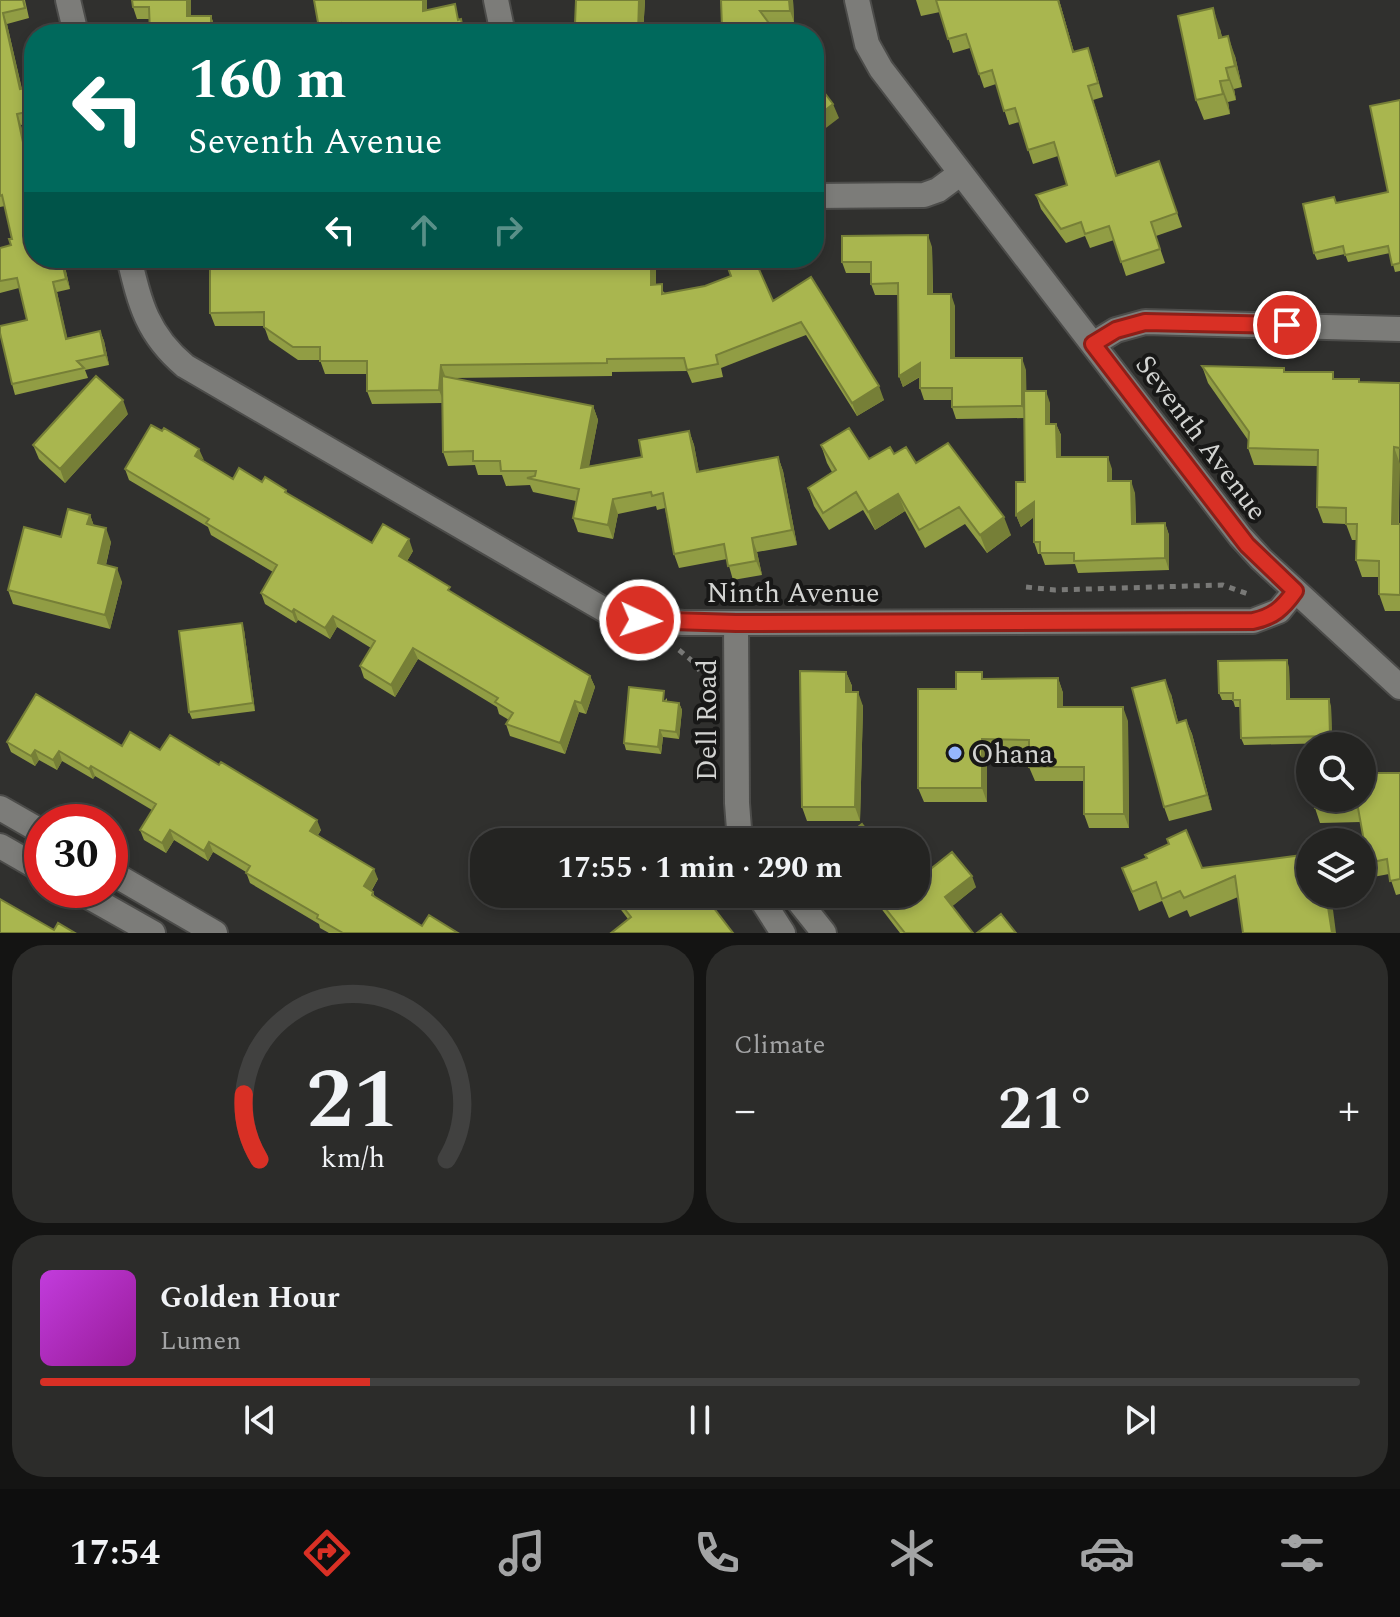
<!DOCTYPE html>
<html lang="en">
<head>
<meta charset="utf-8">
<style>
  body { margin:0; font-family:Spectral,serif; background:#2c2c2a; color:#f1f3f6; height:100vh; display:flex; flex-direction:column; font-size:30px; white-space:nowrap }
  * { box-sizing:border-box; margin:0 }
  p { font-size:26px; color:#a3a4a5 }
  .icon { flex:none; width:44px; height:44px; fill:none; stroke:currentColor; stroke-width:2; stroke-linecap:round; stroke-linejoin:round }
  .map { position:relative; height:933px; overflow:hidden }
  .drawer { display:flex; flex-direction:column; gap:12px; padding:12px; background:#141413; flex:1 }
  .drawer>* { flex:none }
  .banner { position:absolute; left:24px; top:24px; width:800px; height:244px; border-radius:32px; box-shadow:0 4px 12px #0003,0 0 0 2px #414140; background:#00695c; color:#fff; overflow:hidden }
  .tools { position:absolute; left:1296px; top:732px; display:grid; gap:16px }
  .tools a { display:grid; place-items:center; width:80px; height:80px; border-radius:50%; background:#242422; box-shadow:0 4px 12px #0003,0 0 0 2px #414140; font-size:40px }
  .speed { position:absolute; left:24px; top:804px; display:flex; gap:16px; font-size:40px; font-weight:700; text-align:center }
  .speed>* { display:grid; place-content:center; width:104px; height:104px; border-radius:50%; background:#242422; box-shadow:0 4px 12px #0003,0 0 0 2px #414140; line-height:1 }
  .speed .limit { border:12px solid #d22; background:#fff; color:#111 }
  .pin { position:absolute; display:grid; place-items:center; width:68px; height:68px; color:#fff; margin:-34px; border:4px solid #fff; border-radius:50%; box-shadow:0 2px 8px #0007 }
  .me { position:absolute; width:88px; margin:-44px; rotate:93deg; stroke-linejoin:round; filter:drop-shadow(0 0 6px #0008) }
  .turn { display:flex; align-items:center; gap:28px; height:168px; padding:0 32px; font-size:36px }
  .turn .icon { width:104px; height:104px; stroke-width:2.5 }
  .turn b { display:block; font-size:56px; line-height:68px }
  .lanes { display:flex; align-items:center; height:76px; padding:0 32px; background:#0003; justify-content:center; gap:40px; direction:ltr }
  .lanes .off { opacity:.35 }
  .big { font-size:60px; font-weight:700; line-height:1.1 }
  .drawer .widget { flex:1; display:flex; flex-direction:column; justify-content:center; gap:12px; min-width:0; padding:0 28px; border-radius:32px; background:#2c2c2a }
  .drawer .dial { align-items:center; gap:0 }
  .dial svg { height:208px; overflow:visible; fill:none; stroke:#414140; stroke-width:7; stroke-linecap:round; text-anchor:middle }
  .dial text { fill:#f1f3f6; stroke:none }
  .song { display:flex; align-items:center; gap:24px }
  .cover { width:96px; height:96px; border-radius:12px; background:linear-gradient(135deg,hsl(290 70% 55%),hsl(300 70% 35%)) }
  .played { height:8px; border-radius:4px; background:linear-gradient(90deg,#d93025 25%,#414140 25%) }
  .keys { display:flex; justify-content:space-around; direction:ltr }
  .heat { display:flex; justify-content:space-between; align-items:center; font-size:44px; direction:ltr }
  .drawer .tiles { flex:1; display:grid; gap:12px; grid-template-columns:1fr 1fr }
  .widget:last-child { grid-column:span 2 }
  .trip { position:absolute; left:470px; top:828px; width:460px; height:80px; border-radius:32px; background:#242422; box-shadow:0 4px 12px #0003,0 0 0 2px #414140; font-weight:700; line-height:80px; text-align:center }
  .dock { display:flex; height:128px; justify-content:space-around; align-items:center; background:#0e0e0e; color:#a3a4a5 }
  .dock .icon { width:56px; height:56px }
  .dock .selected { color:#d93025 }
  .dock b { font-size:36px; color:#f1f3f6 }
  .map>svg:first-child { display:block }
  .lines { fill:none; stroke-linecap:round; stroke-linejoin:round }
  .street-casing { stroke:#4c4c4a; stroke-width:28 }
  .secondary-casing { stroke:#4c4c4a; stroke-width:28 }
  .path { stroke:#797977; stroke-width:5; stroke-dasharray:6 6; stroke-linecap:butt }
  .street { stroke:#7c7c79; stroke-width:24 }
  .secondary { stroke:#7c7c79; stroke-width:24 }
  .wall { fill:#919d44 }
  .shaded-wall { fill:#767f37 }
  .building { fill:#a9b64f; stroke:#767f37; stroke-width:2 }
  .route-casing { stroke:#8d1f18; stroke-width:20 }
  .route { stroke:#d93025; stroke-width:14 }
  .poi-dot { fill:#96b6fd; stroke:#181817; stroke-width:3 }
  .labels { text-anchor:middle; stroke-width:8; stroke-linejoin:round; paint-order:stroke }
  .street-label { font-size:28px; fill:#d2d3d1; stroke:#181817 }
  .poi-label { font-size:28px; fill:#d2d3d1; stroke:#181817; text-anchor:start }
</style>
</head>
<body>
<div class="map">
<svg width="1400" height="933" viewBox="0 0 1400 933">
  <rect width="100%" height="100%" fill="#30302e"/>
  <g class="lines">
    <!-- street casing -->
    <g class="street-casing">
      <path id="street" d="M68,0L76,34
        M496,0L503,34
        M857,0L867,44L881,69L1240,536L1261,559L1400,687
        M814,196L924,195L938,190L961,173
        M129,258C140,304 147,334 185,366L615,616L683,623H736L1253,621L1279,611L1295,591
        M1093,344L1116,330L1145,322L1400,329
        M736,623L737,803L740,842
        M758,894L783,933
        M793,894L824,933"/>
    </g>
    <!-- secondary casing -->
    <g class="secondary-casing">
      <path id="secondary" d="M0,808L42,832
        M0,846L42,870
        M110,872L215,933
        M77,890L153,933"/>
    </g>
    <!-- path -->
    <path class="path" d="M1026,587L1055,590L1223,585L1248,594
      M679,650L697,665L709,692"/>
    <!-- street -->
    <use href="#street" class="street"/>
    <!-- secondary -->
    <use href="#secondary" class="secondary"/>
  </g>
  <!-- wall -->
  <path class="wall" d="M0,0H25L29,18L7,24L22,89L26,88L34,116V122L21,125L28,161L34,258H63L70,289L57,292L67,338L100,331L104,341L109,365L85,370L88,378L15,395L12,384L27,320L19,288L0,293V248L11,245L12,239L5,206L0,207Z
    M132,0L191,16H211L215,28V34H150V19H137L133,7Z
    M314,0L427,10L460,19L466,34H322Z
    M645,0L643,34H578L575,24Z
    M721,0H793L794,22H768L774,34H725L722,27Z
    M916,0H1059L1074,52L1093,62L1103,97L1093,100L1117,175L1159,161L1182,227L1156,236L1165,263L1126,276L1114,240L1090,248L1085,236L1066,243L1041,209L1036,195L1067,185L1058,156L1033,164L1019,122L1009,125L996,84L984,88L970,48L953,53L940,12L921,16Z
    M1220,29L1222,37L1235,56L1242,87L1234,89L1236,100L1228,102L1230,114L1204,120L1196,100Z
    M1400,100V271L1395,272L1390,253L1348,262L1345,254L1317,260L1314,253L1336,203L1388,192Z
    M932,247L933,294L955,306V358L1026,370V391L1050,403V424H1056L1061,435V457L1112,469V481L1135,493L1136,524L1165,523L1169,535V570L1078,573L1075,564L1045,565L1041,554H1038L1034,542V517L1021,527L1016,515L1025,482V418L956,419L952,407V400H924L920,388V377L903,387L899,376L898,295H875L871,284V273H846L842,262Z
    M210,258H652L656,269V285L665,293L773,301L811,277L884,400L857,416L806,335L721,368L723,377L692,383L687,371L612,372V376L453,378L593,406L598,420L589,466L642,457L689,431L694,445L699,472L778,457L783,471L797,545L757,552L762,575L733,580L727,559L679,568L674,554L665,508L657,510L656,506L618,514L613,539L578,532L573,518L576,501L533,492L530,485L506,486L502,475H478L475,465L448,466L443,452L442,403L372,404L367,391V374H325L320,360H298L269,340L264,326H215L210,313Z
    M1202,366L1286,372L1360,382L1400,383L1399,524H1400V611H1385L1379,594V577H1362L1356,560V540H1352L1346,524L1323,523L1317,507V466L1254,465L1248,448V440L1208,383Z
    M128,414L65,483L39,459L33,445Z
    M162,431L204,461L233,479L262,482L286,490L287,493L372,543L413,551L407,561L451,592L590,676L595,687L586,714L579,712L565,754L510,736L506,724L509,720L499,714L497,707L418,659L395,697L364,678L360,666L371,648L337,627L330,639L298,620L296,623L265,604L261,593L273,572L211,535L208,527L129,480L125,469Z
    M821,445L869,459L894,454L916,463L1011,535L987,553L965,524L925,548L905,511L875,530L863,510L829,530L814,506L808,488L832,472L827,463Z
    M90,515L94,526L111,542L106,565L122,582L110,629L13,604L8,590L61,537Z
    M244,630L255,711L192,719L189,712Z
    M1289,667L1290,699L1331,706L1332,743L1244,745L1241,738V707H1235L1233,700H1222L1219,693Z
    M846,672L852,686V692L863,706L860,821H807L802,807Z
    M1058,678L1063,693V707L1128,721L1129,828H1089L1084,814V781H1035L1029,767V754H987V802H924L918,788L956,689L984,679Z
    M1171,694L1178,722L1186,720L1192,734L1212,810L1169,821L1164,807Z
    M667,698V701L679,703L682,710L679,739L663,737L661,754L626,750L624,743Z
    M7,742L122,746L160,750L321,830L318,835L378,879L372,890L375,897L422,926L458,933H329L320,928L319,924L250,883L246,872L213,852L208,861L174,840L166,853L144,840L140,830L152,810L95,776L93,779L62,761L57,770L39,760L35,766L11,752Z
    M1400,773V894L1396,895L1389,874L1373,877L1368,863L1361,822L1320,823L1315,808Z
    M1310,854L1238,897L1190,917L1187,910L1169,918L1162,901L1139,911L1122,868H1202Z
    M918,879L976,887L952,906L973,933H900L870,894H916Z
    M609,894H703L628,919Z"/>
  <!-- shaded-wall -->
  <path class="shaded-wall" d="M187,0H191V28L187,16Z
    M423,0H427V23L423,11Z
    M639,0H645L643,34H638Z
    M789,0H793L794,22L790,11Z
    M1058,0H1059L1078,66L1073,52Z
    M1213,8L1220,29L1227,58L1219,38Z
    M3,13L7,24L24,99L20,89Z
    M211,16L215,28V34H211Z
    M1228,36L1235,56L1242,87L1235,66Z
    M1226,68L1234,89L1236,100L1229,80Z
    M1220,81L1228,102L1230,114L1223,94Z
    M26,88L30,98L34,118L31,111Z
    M833,104L839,118L814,137V119Z
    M17,114L21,125L31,172L27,161Z
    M928,235L932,247L933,306L928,294Z
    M61,258H63L70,289L66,279Z
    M651,258L656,269V298L651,285Z
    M53,282L57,292L70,349L66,339Z
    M951,294L955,306V370L951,358Z
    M100,331L104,341L109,365L105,355Z
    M1022,358L1026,370L1027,418L1022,406Z
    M920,363L924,374L903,387L899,376Z
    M441,365L446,378L444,403L439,390Z
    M879,386L884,400L857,416L852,403Z
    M1046,391L1050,403V435L1046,424Z
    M123,400L128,414L65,483L60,469Z
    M593,406L598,420L586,482L581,468Z
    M1056,424L1061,435V469L1057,457Z
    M689,431L694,445L702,487L697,472Z
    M1394,447L1400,464L1398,541L1392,524Z
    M199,449L204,460L195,456Z
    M778,457L783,471L797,545L792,530Z
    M1108,457L1112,469V493L1108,481Z
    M1131,481L1135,493L1136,535L1132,524Z
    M898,494L905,511L875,530L868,512Z
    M613,499L618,514L613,539L608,525Z
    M1034,502L1038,514L1021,527L1016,515Z
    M90,515L95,529L87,524Z
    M1004,517L1011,535L987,553L980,535Z
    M1165,523L1169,535V570L1165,558Z
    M106,528L111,542L103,577L98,563Z
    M752,538L757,552L762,575L756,561Z
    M409,539L413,551L403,568L399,556Z
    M117,568L122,582L110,629L105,615Z
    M294,609L298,620L296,623L292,612Z
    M333,616L337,627L330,639L325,628Z
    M242,623L244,630L255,711L253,703Z
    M413,648L418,659L395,697L391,685Z
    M1287,660L1289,667L1290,707L1287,699Z
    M846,672L852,686L851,706L846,692Z
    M590,676L595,687L586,714L581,703Z
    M1058,678L1063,693V721L1058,707Z
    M1165,680L1171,694L1182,737L1177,723Z
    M858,692L863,706L860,821L855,807Z
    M1329,699L1331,706L1332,743L1330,736Z
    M575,701L579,712L565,754L560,743Z
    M679,703L682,710L679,739L676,732Z
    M1123,707L1128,721L1129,828L1124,814Z
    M1186,720L1192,734L1212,810L1207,795Z
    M660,730L663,737L661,754L658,747Z
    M982,739L987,754V802L982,788Z
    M35,750L39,760L35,766L31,756Z
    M59,751L62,761L57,770L53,760Z
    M91,766L95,776L93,779L89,769Z
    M317,820L321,830L314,841L310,831Z
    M170,830L174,840L166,853L162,843Z
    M209,842L213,852L208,861L204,851Z
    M374,869L378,879L368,896L364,886Z
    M972,876L976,887L949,909L945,897Z
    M1326,894H1331L1336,933H1332Z"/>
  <!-- building -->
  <path class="building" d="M0,0H23L25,8L3,13L20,89L26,88L31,111L17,114L27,161L31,160L34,175V258H61L66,279L53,282L66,339L100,331L105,355L77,361L84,368L12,384L0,333V326L27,320L17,278L0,281V248L11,245L9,239H12L2,195L0,196Z
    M132,0H187V16H211V34H150L149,7H133Z
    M314,0H423V11L455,4L458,20L461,19L464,34H343L341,23L319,28Z
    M576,0H639L638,34H597V25L575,24Z
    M721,0H789L790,11H760L771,26L722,27Z
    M936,0H1058L1073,52L1088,48L1098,83L1088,86L1116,176L1159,161L1177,213L1151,222L1160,249L1121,262L1109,226L1085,234L1081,222L1061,229L1036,195L1067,185L1054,142L1028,150L1015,108L1004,111L992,70L979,74L966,34L948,39Z
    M1213,8L1219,38L1228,36L1235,66L1226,68L1229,80L1220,81L1223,94L1196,100L1178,16Z
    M814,79L833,104L814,119Z
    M1400,100V263L1392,265L1388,246L1345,255L1343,246L1314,253L1303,204L1334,197L1336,203L1388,192L1370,106Z
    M928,235V294H951V358H1022V406L952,407V388H920V363L899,376L898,283L871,284V262H842V236Z
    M210,258H651V285L662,284V294L705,286L731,276L725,260L730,258H754L773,301L811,277L879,386L852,403L801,322L716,355L718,364L687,370L684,358L607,359V363L441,365L439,390L367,391V361H320V347H293L264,327V312L210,313Z
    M1202,366L1284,368V372H1333V379H1359V382L1400,383V448L1394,447L1392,524H1400V595L1379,594V561L1356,560L1357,524H1346V508L1317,507L1318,450L1248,448L1249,432Z
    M96,376L123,400L60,469L33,445Z
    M442,376L593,406L581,468L642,457L639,440L689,431L697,472L778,457L792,530L752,538L756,561L728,566L724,544L674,554L663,493L652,496L651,492L613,499L608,525L573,518L579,489L527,478L535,476L536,471H501L500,461H473V451L443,452Z
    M1024,391H1046V424H1056L1057,457H1108V481H1131L1132,524L1165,523V558L1074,561V553H1040V542H1034V502L1016,515V482H1025Z
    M151,425L162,431L164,428L199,449L195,456L233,479L239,468L262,482L265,477L286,490L285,492L372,543L383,524L409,539L399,556L450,587L448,590L590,676L581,703L575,701L560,743L506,724L513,713L495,702L498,698L413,648L391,685L360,666L375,641L333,616L325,628L294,609L292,612L261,593L277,565L206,523L209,519L125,469Z
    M849,428L869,459L890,447L894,454L906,447L916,463L948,443L1004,517L980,535L959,507L919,530L898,494L868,512L856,492L823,513L808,488L836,470L821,445Z
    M68,509L90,515L87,524L106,528L98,563L117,568L105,615L8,590L24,527L61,537Z
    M242,623L253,703L189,712L179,631Z
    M1287,660V699H1329L1330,736L1241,738L1240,700H1233V693H1219L1218,661Z
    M800,671L846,672V692H858L855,807H802Z
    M956,672H982V679L1058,678V707H1123L1124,814H1084V767H1029V740L982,739V788H918V689H956Z
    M1165,680L1177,723L1186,720L1207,795L1164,807L1132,688Z
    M629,687L664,691L663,701L679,703L676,732L660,730L658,747L624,743Z
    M36,694L122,746L130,732L160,750L170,735L219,765L221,762L317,820L310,831L374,869L364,886L373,892L372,895L422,926L429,915L458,933H343L317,918L318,915L246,873L250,866L209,842L204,851L170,830L162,843L140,830L156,804L91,766L89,769L59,751L53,760L35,750L31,756L7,742Z
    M1362,773H1400V879L1390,881L1387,859L1368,863L1358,808H1315V798H1362Z
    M862,824L876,842H839Z
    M640,828L652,842H622Z
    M1186,830L1202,868L1310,854V894H1326L1332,933H1243L1235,876L1184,898L1180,891L1162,899L1156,882L1132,892L1122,868L1147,858L1145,855L1169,844L1167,839Z
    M952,852L972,876L945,897L973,933H905L874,894H916V876L918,879Z
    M613,894H703L733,933H611L631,917Z
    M0,899L54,930L58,923L75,933H0Z
    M1001,914L1016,933H977Z"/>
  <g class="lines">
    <!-- route casing -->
    <g class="route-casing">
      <path id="route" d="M640,620L736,623L1253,621C1273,617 1283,608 1295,591L1247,545L1093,344L1116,330L1145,322L1287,325"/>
    </g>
    <!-- route -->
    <use href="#route" class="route"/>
  </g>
  <!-- markers -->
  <circle class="poi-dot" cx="955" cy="753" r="8"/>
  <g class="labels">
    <!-- street labels -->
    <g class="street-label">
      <text transform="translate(1202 437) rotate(53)" y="10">Seventh Avenue</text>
      <text x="793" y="602">Ninth Avenue</text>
      <text transform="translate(706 720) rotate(-90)" y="10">Dell Road</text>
    </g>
    <!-- poi labels -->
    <g class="poi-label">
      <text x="971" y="763">Ohana</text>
    </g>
  </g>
</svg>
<div class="tools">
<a><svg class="icon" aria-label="search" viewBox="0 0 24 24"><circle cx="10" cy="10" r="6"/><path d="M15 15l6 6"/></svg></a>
<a><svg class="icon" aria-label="layers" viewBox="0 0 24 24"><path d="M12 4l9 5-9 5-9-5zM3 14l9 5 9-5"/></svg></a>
</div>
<div class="speed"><div class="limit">30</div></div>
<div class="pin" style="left:1287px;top:325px;background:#d93025"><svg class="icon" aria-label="arrive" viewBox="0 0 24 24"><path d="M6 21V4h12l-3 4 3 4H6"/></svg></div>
<svg class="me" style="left:640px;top:620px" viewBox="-20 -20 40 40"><circle r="17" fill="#d93025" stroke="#fff" stroke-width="3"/><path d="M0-11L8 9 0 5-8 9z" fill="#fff"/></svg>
<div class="trip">17:55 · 1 min · 290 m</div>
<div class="banner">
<div class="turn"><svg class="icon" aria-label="left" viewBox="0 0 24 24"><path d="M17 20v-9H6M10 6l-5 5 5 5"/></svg><div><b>160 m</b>Seventh Avenue</div></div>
<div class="lanes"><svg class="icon" aria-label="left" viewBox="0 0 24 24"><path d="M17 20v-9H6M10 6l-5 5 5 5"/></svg><svg class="icon off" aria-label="ahead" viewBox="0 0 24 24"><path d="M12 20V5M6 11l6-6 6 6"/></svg><svg class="icon off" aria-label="right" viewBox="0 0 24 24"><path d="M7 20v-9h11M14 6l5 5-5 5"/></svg></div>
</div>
</div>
<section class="drawer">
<div class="tiles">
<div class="widget dial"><svg viewBox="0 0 100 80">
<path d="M14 69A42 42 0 1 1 86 69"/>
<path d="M14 69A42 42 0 0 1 8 44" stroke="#d93025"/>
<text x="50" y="56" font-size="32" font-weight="700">21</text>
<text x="50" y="72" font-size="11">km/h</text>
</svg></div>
<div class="widget"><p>Climate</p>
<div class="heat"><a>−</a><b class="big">21°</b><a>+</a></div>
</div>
<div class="widget">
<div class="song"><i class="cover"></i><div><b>Golden Hour</b><p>Lumen</p></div></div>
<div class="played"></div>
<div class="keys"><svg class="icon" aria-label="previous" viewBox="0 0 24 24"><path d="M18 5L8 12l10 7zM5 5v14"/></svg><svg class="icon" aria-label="pause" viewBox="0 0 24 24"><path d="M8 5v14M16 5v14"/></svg><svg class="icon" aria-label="next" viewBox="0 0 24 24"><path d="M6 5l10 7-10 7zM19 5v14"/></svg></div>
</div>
</div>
</section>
<nav class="dock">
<b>17:54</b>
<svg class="icon selected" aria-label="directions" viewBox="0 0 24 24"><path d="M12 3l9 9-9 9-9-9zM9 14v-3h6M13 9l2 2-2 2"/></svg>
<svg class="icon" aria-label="music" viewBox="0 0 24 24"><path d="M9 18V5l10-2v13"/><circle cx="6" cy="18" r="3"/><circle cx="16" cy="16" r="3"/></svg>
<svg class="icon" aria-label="phone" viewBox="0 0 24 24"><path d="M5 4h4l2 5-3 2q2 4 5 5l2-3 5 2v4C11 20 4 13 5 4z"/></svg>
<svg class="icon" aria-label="climate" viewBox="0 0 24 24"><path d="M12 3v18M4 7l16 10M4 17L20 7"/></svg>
<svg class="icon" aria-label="car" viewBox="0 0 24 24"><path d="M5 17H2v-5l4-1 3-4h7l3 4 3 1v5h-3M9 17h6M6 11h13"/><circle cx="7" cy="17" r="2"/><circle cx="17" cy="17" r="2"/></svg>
<svg class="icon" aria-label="filters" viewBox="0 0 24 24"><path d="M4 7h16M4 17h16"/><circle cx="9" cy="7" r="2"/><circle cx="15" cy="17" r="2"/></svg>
</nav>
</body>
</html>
